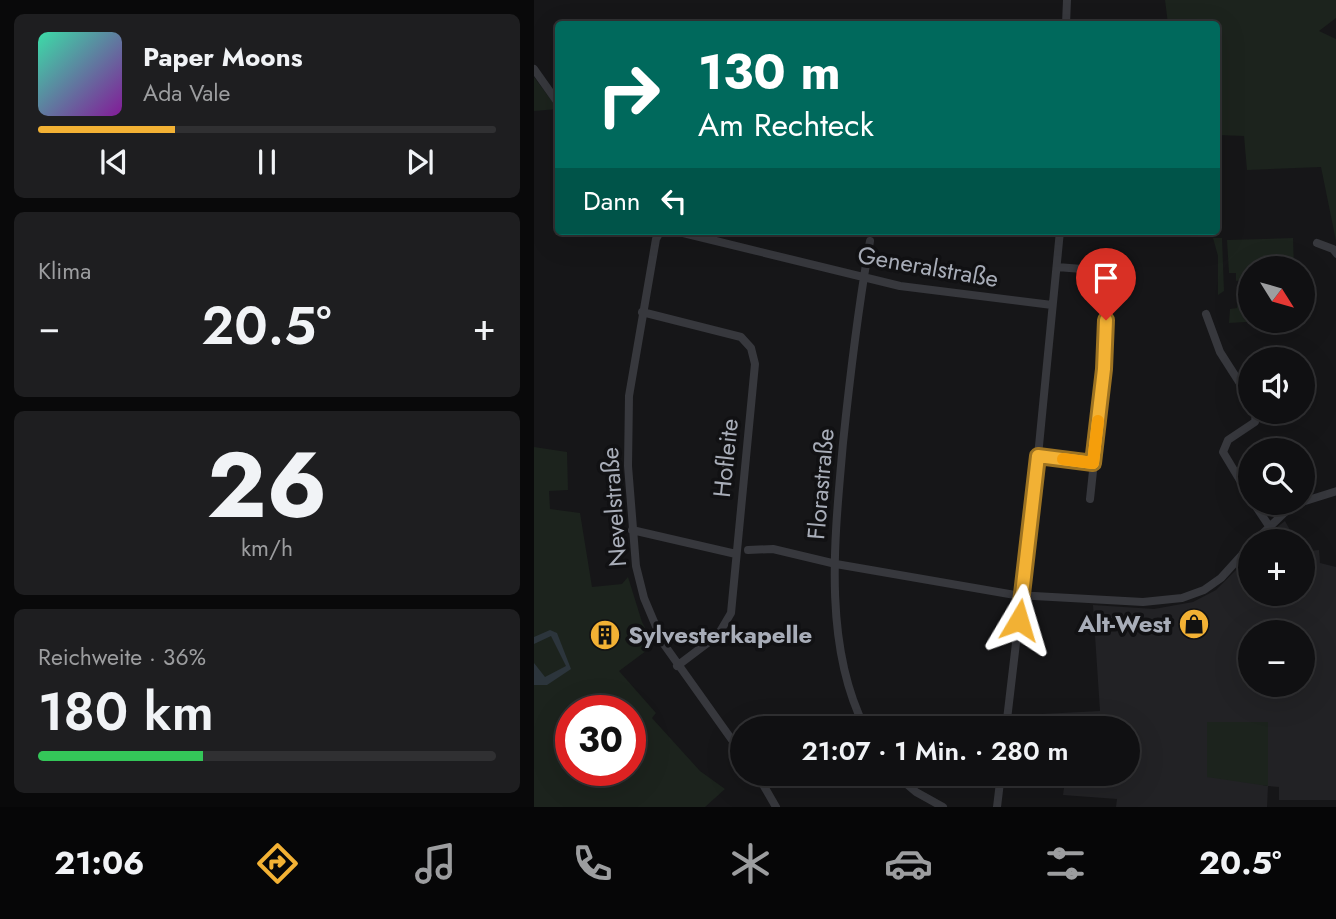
<!DOCTYPE html>
<html lang="de">
<head>
<meta charset="utf-8">
<style>
  body { margin:0; font-family:Jost,sans-serif; background:#1e1e20; color:#f1f3f6; height:100vh; display:flex; flex-direction:column; font-size:26px; white-space:nowrap }
  * { box-sizing:border-box; margin:0 }
  p { font-size:23px; color:#9c9d9f }
  .icon { flex:none; width:38px; height:38px; fill:none; stroke:currentColor; stroke-width:2; stroke-linecap:round; stroke-linejoin:round }
  .map { position:relative; flex:1; overflow:hidden }
  .side { display:flex; flex-direction:column; gap:14px; padding:14px; background:#09090a; width:534px }
  .side>* { flex:none }
  .top-card { position:absolute; left:21px; top:21px; width:665px; height:214px; border-radius:7px; box-shadow:0 7px 28px #0002,0 0 0 2px #303032; background:#00695c; color:#fff; overflow:hidden }
  .needle { width:46px; rotate:127deg }
  .fabs { position:absolute; left:704px; top:256px; display:grid; gap:14px }
  .fabs a { display:grid; place-items:center; width:77px; height:77px; border-radius:50%; background:#101012; box-shadow:0 7px 28px #0002,0 0 0 2px #303032; font-size:35px }
  .speed { position:absolute; left:21px; top:695px; display:flex; gap:14px; font-size:35px; font-weight:700; text-align:center }
  .speed>* { display:grid; place-content:center; width:91px; height:91px; border-radius:50%; background:#101012; box-shadow:0 7px 28px #0002,0 0 0 2px #303032; line-height:1 }
  .speed .limit { border:10px solid #d22; background:#fff; color:#111 }
  .pin { position:absolute; display:grid; place-items:center; width:60px; height:60px; color:#fff; margin:-72px -30px; border-radius:50% 50% 50% 0; rotate:-45deg; box-shadow:0 0 7px #0007 }
  .pin .icon { rotate:45deg }
  .me { position:absolute; width:77px; margin:-38px; rotate:7deg; stroke-linejoin:round; filter:drop-shadow(0 0 5px #0008) }
  .turn { display:flex; align-items:center; gap:24px; height:147px; padding:0 28px; font-size:32px }
  .turn .icon { width:91px; height:91px; stroke-width:2.5 }
  .turn b { display:block; font-size:49px; line-height:60px }
  .then { display:flex; align-items:center; height:66px; padding:0 28px; background:#0003; gap:14px; font-size:26px }
  .big { font-size:52px; font-weight:600; line-height:1.1 }
  .side .card { flex:1; display:flex; flex-direction:column; justify-content:center; gap:10px; min-width:0; padding:0 24px; border-radius:10px; background:#1e1e20 }
  .side .dial { align-items:center; gap:0 }
  .dial b { font-size:91px; line-height:1 }
  .song { display:flex; align-items:center; gap:21px }
  .cover { width:84px; height:84px; border-radius:10px; background:linear-gradient(135deg,hsl(160 70% 55%),hsl(290 70% 35%)) }
  .played { height:7px; border-radius:4px; background:linear-gradient(90deg,#f2b134 30%,#303032 30%) }
  .keys { display:flex; justify-content:space-around; direction:ltr }
  .heat { display:flex; justify-content:space-between; align-items:center; font-size:38px; direction:ltr }
  .charge { height:10px; border-radius:5px; background:linear-gradient(90deg,#34c759 36%,#303032 0) }
  .trip { position:absolute; left:196px; top:716px; width:410px; height:70px; border-radius:35px; background:#101012; box-shadow:0 7px 28px #0002,0 0 0 2px #303032; font-weight:600; line-height:70px; text-align:center }
  .menu { display:flex; height:112px; justify-content:space-around; align-items:center; background:#060607; color:#9c9d9f }
  .menu .icon { width:49px; height:49px }
  .menu .selected { color:#f2b134 }
  .menu b { font-size:32px; color:#f1f3f6 }
  main { display:flex; flex:1; min-height:0 }
  .map>svg:first-child { display:block }
  .built { fill:#222225; fill-rule:evenodd }
  .green { fill:#1c231d; fill-rule:evenodd }
  .water { fill:#2c353c }
  .lines { fill:none; stroke-linecap:round; stroke-linejoin:round }
  .street { stroke:#37383d; stroke-width:8 }
  .route-casing { stroke:#9d7322; stroke-width:18 }
  .route { stroke:#f2b134; stroke-width:12 }
  .slow { stroke:#f59e0b; stroke-width:12 }
  .labels { text-anchor:middle; stroke-width:7; stroke-linejoin:round; paint-order:stroke }
  .street-label { font-size:24px; fill:#a8adb8; stroke:#111113 }
  .poi-label { font-size:24px; font-weight:bold; fill:#a8adb8; stroke:#111113; text-anchor:end }
</style>
</head>
<body>
<main>
<section class="side">
<div class="card">
<div class="song"><i class="cover"></i><div><b>Paper Moons</b><p>Ada Vale</p></div></div>
<div class="played"></div>
<div class="keys"><svg class="icon" aria-label="previous" viewBox="0 0 24 24"><path d="M18 5L8 12l10 7zM5 5v14"/></svg><svg class="icon" aria-label="pause" viewBox="0 0 24 24"><path d="M8 5v14M16 5v14"/></svg><svg class="icon" aria-label="next" viewBox="0 0 24 24"><path d="M6 5l10 7-10 7zM19 5v14"/></svg></div>
</div>
<div class="card"><p>Klima</p>
<div class="heat"><a>−</a><b class="big">20.5°</b><a>+</a></div>
</div>
<div class="card dial"><b>26</b><p>km/h</p></div>
<div class="card"><p>Reichweite · 36%</p><b class="big">180 km</b><div class="charge"></div></div>
</section>
<div class="map">
<svg width="803" height="807" viewBox="0 0 803 807">
  <rect width="100%" height="100%" fill="#161618"/>
  <!-- built -->
  <path class="built" d="M751,521L762,541H730L742,528Z
    M785,550L786,563L802,567V800H745V787L734,786L733,807H582L583,799L529,795L532,774H593V728H488L489,715L566,711L559,605L620,609L659,602L682,590L716,556V593H768V552ZM716,632H768V684H716ZM673,722H734L733,786L720,783Z"/>
  <!-- green -->
  <path class="green" d="M631,0H802V18L785,31L802,39V241L787,167L713,170L710,136L683,135L682,24H634Z
    M0,77L24,109L0,111Z
    M679,238H688L690,291L684,295V256Z
    M759,238L760,268H716V320H745L695,323L696,309L703,308L704,300L711,298L709,280L702,281V273H695L693,240Z
    M0,447L33,452L34,490L15,491L16,509L46,513L58,587L88,584L94,577L108,622L120,645L85,671L122,713L118,718L166,771L191,789L171,807H0ZM37,710H96V770H37Z
    M673,722H734V786L673,777Z"/>
  <!-- water -->
  <path class="water" d="M16,630L23,633L37,669L13,685H0V663L11,677L32,666L17,636L0,644V637Z"/>
  <g class="lines">
    <!-- street -->
    <path class="street" d="M532,24L533,0
      M0,69L24,103
      M141,231L366,286L518,305
      M126,232L122,239L95,396L94,466L102,566L110,598L129,643L208,754
      M783,243L799,249L803,254
      M523,267L573,271L570,369L556,499
      M108,312L207,337L217,348L221,364L197,613L184,635L143,666
      M672,314L686,352L716,399
      M504,456L559,463
      M716,497L689,452L694,440L721,422L722,411
      M719,502L735,526
      M768,502L803,491
      M98,530L202,554
      M721,541L751,512L767,502
      M214,550L239,549L302,564L481,595L609,602L648,598L670,590L687,578L716,546
      M331,728C288,643 301,535 309,443C316,376 324,308 336,241
      M472,728L504,456L526,231
      M223,774L242,807
      M361,774L382,792L409,807
      M463,807L467,774"/>
  </g>
  <g class="lines">
    <!-- route casing -->
    <g class="route-casing">
      <path id="route" d="M485,620L504,456L559,463L570,369L572,320"/>
    </g>
    <!-- route -->
    <use href="#route" class="route"/>
    <!-- slow -->
    <path class="slow" d="M529,459L559,463L564,421"/>
  </g>
  <!-- icons -->
  <defs>
    <g id="shop-disc" transform="scale(1.575)"><circle r="9.5" fill="#f2b134" stroke="#111113"/><path d="M-5-2.5h2.3a2.7 3.5 0 0 1 5.4 0H5L5.5 6h-11ZM-1.5-2.5h3a1.5 2.3 0 0 0-3 0Z" fill="#111"/></g>
    <g id="building-disc" transform="scale(1.575)"><circle r="9.5" fill="#f2b134" stroke="#111113"/><path d="M-4-6H4V6H1V3H-1V6H-4ZM-2.5-4.3h1.7v1.8h-1.7ZM.8-4.3h1.7v1.8H.8ZM-2.5-1h1.7V.8h-1.7ZM.8-1h1.7V.8H.8Z" fill="#111"/></g>
  </defs>
  <g fill-rule="evenodd">
    <use href="#shop-disc" x="660" y="624"/>
    <use href="#building-disc" x="71" y="635"/>
  </g>
  <g class="labels">
    <!-- street labels -->
    <g class="street-label">
      <text transform="translate(394 267) rotate(10)" y="8">Generalstraße</text>
      <text transform="translate(192 458) rotate(-84)" y="8">Hofleite</text>
      <text transform="translate(287 484) rotate(-85)" y="8">Florastraße</text>
      <text transform="translate(80 507) rotate(-94)" y="8">Nevelstraße</text>
    </g>
    <!-- poi labels -->
    <g class="poi-label">
      <text x="637" y="632">Alt-West</text>
      <text x="94" y="643" text-anchor="start">Sylvesterkapelle</text>
    </g>
  </g>
</svg>
<div class="fabs">
<a><svg class="needle" viewBox="-14 -14 28 28"><path d="M0-13l5 13h-10z" fill="#e53935"/><path d="M0 13l5-13h-10z" fill="#9c9d9f"/></svg></a>
<a><svg class="icon" aria-label="sound" viewBox="0 0 24 24"><path d="M4 9h4l5-4v14l-5-4H4zM17 9q2 3 0 6"/></svg></a>
<a><svg class="icon" aria-label="search" viewBox="0 0 24 24"><circle cx="10" cy="10" r="6"/><path d="M15 15l6 6"/></svg></a>
<a>+</a>
<a>−</a>
</div>
<div class="speed"><div class="limit">30</div></div>
<div class="pin" style="left:572px;top:320px;background:#d93025"><svg class="icon" aria-label="arrive" viewBox="0 0 24 24"><path d="M6 21V4h12l-3 4 3 4H6"/></svg></div>
<svg class="me" style="left:485px;top:620px" viewBox="-20 -20 40 40"><path d="M0-17L14 15 0 8-14 15z" fill="#f2b134" stroke="#fff" stroke-width="4"/></svg>
<div class="trip">21:07 · 1 Min. · 280 m</div>
<div class="top-card">
<div class="turn"><svg class="icon" aria-label="right" viewBox="0 0 24 24"><path d="M7 20v-9h11M14 6l5 5-5 5"/></svg><div><b>130 m</b>Am Rechteck</div></div>
<div class="then">Dann<svg class="icon" aria-label="left" viewBox="0 0 24 24"><path d="M17 20v-9H6M10 6l-5 5 5 5"/></svg></div>
</div>
</div>
</main>
<nav class="menu">
<b>21:06</b>
<svg class="icon selected" aria-label="directions" viewBox="0 0 24 24"><path d="M12 3l9 9-9 9-9-9zM9 14v-3h6M13 9l2 2-2 2"/></svg>
<svg class="icon" aria-label="music" viewBox="0 0 24 24"><path d="M9 18V5l10-2v13"/><circle cx="6" cy="18" r="3"/><circle cx="16" cy="16" r="3"/></svg>
<svg class="icon" aria-label="phone" viewBox="0 0 24 24"><path d="M5 4h4l2 5-3 2q2 4 5 5l2-3 5 2v4C11 20 4 13 5 4z"/></svg>
<svg class="icon" aria-label="climate" viewBox="0 0 24 24"><path d="M12 3v18M4 7l16 10M4 17L20 7"/></svg>
<svg class="icon" aria-label="car" viewBox="0 0 24 24"><path d="M5 17H2v-5l4-1 3-4h7l3 4 3 1v5h-3M9 17h6M6 11h13"/><circle cx="7" cy="17" r="2"/><circle cx="17" cy="17" r="2"/></svg>
<svg class="icon" aria-label="filters" viewBox="0 0 24 24"><path d="M4 7h16M4 17h16"/><circle cx="9" cy="7" r="2"/><circle cx="15" cy="17" r="2"/></svg>
<b>20.5°</b>
</nav>
</body>
</html>
